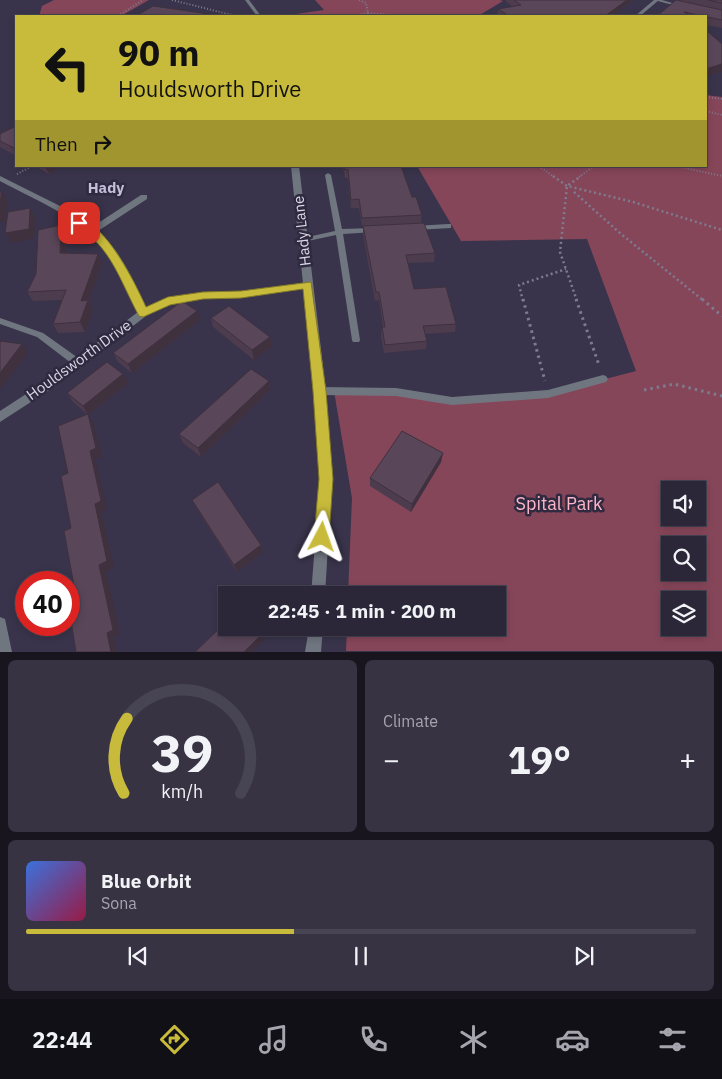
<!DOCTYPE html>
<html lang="en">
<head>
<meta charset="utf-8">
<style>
  body { margin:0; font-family:"IBM Plex Sans",sans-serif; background:#373343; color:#f1f3f6; height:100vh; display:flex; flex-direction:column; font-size:19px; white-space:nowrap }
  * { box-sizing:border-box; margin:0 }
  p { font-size:16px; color:#a6a5ae }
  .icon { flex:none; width:28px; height:28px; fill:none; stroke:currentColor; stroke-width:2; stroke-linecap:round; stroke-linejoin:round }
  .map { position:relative; height:652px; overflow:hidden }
  .side { display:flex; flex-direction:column; gap:8px; padding:8px; background:#18151f; flex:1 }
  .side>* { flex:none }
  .top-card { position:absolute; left:15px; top:15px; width:692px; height:152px; border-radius:0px; box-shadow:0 2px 8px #0003,0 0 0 1px #474453; background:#c8bb3b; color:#111; overflow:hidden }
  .fabs { position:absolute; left:661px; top:481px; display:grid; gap:10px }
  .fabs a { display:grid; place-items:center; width:45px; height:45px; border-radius:0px; background:#2b2738; box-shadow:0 2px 8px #0003,0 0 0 1px #474453; font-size:25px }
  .speed { position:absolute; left:15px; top:571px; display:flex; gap:10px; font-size:25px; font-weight:700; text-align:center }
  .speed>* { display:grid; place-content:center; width:65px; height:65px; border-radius:50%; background:#2b2738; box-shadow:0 2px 8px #0003,0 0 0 1px #474453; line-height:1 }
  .speed .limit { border:8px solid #d22; background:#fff; color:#111 }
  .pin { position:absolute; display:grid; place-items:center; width:42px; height:42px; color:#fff; margin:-21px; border-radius:10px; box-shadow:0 2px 8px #0006 }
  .me { position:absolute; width:55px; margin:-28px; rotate:4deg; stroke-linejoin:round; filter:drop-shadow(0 0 4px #0008) }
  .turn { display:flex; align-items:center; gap:18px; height:105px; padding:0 20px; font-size:22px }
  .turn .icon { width:65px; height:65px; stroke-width:2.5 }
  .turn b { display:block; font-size:35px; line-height:42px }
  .then { display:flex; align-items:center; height:48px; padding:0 20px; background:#0003; gap:10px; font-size:19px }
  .big { font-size:38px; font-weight:800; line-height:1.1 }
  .side .card { flex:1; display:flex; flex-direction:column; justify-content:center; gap:8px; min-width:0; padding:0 18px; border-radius:8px; background:#373343 }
  .side .dial { align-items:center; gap:0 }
  .dial svg { height:130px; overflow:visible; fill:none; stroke:#474453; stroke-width:7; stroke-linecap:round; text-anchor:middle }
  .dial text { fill:#f1f3f6; stroke:none }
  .song { display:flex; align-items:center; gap:15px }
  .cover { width:60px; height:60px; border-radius:8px; background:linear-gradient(135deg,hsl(220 70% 55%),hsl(340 70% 35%)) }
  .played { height:5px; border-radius:2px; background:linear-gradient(90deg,#c8bb3b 40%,#474453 40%) }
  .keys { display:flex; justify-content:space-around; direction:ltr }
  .heat { display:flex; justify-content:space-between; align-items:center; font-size:28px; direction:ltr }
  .side .tiles { flex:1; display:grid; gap:8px; grid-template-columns:1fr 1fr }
  .card:last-child { grid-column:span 2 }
  .trip { position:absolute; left:218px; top:586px; width:288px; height:50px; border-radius:0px; background:#2b2738; box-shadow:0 2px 8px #0003,0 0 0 1px #474453; font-weight:800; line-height:50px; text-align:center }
  .tabs { display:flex; height:80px; justify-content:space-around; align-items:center; background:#111016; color:#a6a5ae }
  .tabs .icon { width:35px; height:35px }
  .tabs .current { color:#c8bb3b }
  .tabs b { font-size:22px; color:#f1f3f6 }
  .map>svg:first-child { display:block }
  .green { fill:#864659; fill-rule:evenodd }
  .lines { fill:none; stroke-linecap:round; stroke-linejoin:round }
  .path-far2 { stroke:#7f7b8f; stroke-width:2; stroke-dasharray:1 2; stroke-linecap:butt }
  .path-far1 { stroke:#7f7b8f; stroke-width:2.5; stroke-dasharray:2 3; stroke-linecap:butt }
  .path { stroke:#7f7b8f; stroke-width:3; stroke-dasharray:2.5 4; stroke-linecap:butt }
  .service { fill:#707680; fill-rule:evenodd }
  .minor { fill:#707680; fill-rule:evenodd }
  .tertiary { fill:#707680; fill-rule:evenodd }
  .wall { fill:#4d3c4d }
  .shaded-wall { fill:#3f313e }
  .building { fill:#5a4659; stroke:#3f313e }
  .route { fill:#c8bb3b; stroke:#827a26 }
  .labels { text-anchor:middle; stroke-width:5; stroke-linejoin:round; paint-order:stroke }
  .far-quarter-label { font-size:15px; font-weight:bold; fill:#c3beda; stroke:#2f2a40 }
  .street-label { font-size:15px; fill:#dbd9e7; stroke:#2f2a40 }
  .near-park-label { font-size:18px; fill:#feb6c9; stroke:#2f2a40 }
</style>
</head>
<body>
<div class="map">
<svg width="722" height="652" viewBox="0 0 722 652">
  <rect width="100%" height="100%" fill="#39344b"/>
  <!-- green -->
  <path class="green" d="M54,0H149L121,16H39L42,6Z
    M315,0H500L503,1L478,16H282L324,10Z
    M706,95L722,97V651H346L347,628H496V595H348L352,498L334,391L396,392L452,401L548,394L636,371L587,239L461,241L417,166H706ZM670,490H698V518H670ZM670,545H698V572H670ZM670,600H698V628H670Z"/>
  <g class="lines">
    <!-- path-far2 -->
    <path class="path-far2" d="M172,0L236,16
      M359,0L366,3L368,13L402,16
      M118,16L143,0
      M352,16L368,13
      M706,97L722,99
      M706,111L722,115
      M539,166L554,177
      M676,166L722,176
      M17,174L32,166
      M579,177L594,166"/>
    <!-- path-far1 -->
    <path class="path-far1" d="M553,176L567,186L633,202L722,230
      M574,192L621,234L704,301
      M523,301L519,285L566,269
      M577,301L560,252L567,186L581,176"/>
    <!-- path -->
    <path class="path" d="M523,299L545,381
      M576,299L599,365
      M702,299L722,316
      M644,390L674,384L722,396"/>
    <!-- service -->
    <path class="service" d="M328,173L331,175L342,229L374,228L378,230L374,232L343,234L360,340L359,342H353L352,340L336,235L303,242L299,240L303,238L335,231L325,175Z
      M448,224H451V228L415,230L411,228L415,226Z
      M0,318L43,333L81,360L83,363L81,366H75L37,337L0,324Z
      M603,375L606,376L608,379L606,382L548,398L452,405L396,396L320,395L317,394L315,391L317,388L320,387L396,388L452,397L548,390Z"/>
    <!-- minor -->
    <path class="minor" d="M654,0H659L640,16H635Z
      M0,176L60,206L92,227L141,195H147V199L98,231C120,250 134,281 146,308L168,298L203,293L241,292L308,282L313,285L308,288L241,298L203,299L170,304L146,316L51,389L0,422V411L43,383L138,312C128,290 119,266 103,247C77,216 35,200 0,181Z
      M0,617L5,619L12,652H0Z"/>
    <!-- tertiary -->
    <path class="tertiary" d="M245,0H249L261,16H257Z
      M654,0H662L686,7L684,8Z
      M291,166H299L326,391L332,479L325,595H311L320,479L314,391Z
      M309,628H323L321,652H305Z"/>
  </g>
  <!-- wall -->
  <path class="wall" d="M506,0H634L612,16H497L498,9L513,7L506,2Z
    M680,0H722V28L706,25V16H657Z
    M706,30L722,44V72L706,76Z
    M16,126V156L0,147V134Z
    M35,166H62L49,174Z
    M343,166H401L412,197L422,215L421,223L435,253L434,262L408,263L414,289L456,324L455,332L425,334L427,341L426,349L384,353L381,336L382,327H383L379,300L375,301L363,235V226L390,225L362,226L359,208H351L348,178H345Z
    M66,235L65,253L102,263L89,301L93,310L85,332L58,333L53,324L62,300L33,301L27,292Z
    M211,318L270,337L272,346L254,360L213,327Z
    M200,320L132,373L118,362L113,353Z
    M269,381L270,390L201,457L183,443L179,434Z
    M128,383L88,415L73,402L67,393Z
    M443,453L441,462L411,512L370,486V478Z
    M192,500L261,545L263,552L237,572L196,507Z"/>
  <!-- shaded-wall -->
  <path class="shaded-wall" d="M627,0H634L612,16H605Z
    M722,64V72L706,76L709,68Z
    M45,166H62L49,174Z
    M2,192L7,201L5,221L0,222V205Z
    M30,208L35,217L34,238L11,243L5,233Z
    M61,225L66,235L65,262L60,253Z
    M98,254L102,263L89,301L93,310L85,332L80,322L81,301Z
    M197,311L200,320L132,373L128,364Z
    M270,337L272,346L254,360L252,350Z
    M22,344L28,353L0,389V373Z
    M123,374L128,383L88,415L83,406Z
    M269,381L270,390L201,457L198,448Z
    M88,414L93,423L102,457L95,459L107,509L101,512L114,568L106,572L120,635L114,638L117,652H111L107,633L99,565L90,451Z
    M443,453L441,462L411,512L412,504Z
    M261,545L263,552L237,572L234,565Z
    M268,628H271L272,631L252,652H244Z"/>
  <!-- building -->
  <path class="building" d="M514,0H627L605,16H509L498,9L521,5Z
    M676,0L722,10V20L684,12L690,16H657Z
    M708,0H722V3Z
    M153,6L223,16H136Z
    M706,30L722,44V64L709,68L706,67Z
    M16,126V149L0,141V134Z
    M344,166H401L412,197H416L422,215L362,218L359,199L351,200L348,169L345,170Z
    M0,192H2L0,205Z
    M30,208L29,229L5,233L8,212Z
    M424,223L435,253L406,255L414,289L446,287L456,324L423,326L427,341L385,345L382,327H385L379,292H376L363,226Z
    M61,225L60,253L98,254L81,301L88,300L80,322L53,324L66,290L27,292L36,274L38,230Z
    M182,301L197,311L128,364L113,353Z
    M229,306L270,337L252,350L211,318Z
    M0,341L22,344L0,373Z
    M107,362L123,374L83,406L67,393Z
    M251,369L269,381L198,448L179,434Z
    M88,414L96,448L90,451L101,501L95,504L107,561L99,565L113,630L107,633L111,652H76L69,609V594L75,591L64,531L71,528L61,476L68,473L58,426Z
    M402,431L443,453L412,504L370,478Z
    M218,482L261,545L234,565L192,500Z
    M226,622V628H268L244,652H195Z"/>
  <!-- route -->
  <path class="route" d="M76,221C103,216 137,287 146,307L168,297L203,292L241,291L311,282L326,391L333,479L329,537L327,542L322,544L317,542L314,537L319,479L313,391L303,289L241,298L203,299L170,305L143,317L139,316C120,281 112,248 76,225Z"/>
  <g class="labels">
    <!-- far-quarter labels -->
    <g class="far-quarter-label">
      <text x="106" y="193">Hady</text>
    </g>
    <!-- street labels -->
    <g class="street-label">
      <text transform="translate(302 231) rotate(-96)" y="5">Hady Lane</text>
      <text transform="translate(79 360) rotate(-36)" y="5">Houldsworth Drive</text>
    </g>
    <!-- near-park labels -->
    <g class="near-park-label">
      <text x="559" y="510">Spital Park</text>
    </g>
  </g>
</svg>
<div class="fabs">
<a><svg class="icon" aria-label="sound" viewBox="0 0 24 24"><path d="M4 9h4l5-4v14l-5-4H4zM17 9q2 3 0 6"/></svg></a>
<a><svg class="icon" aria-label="search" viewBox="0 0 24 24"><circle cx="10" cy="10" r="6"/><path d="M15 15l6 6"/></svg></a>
<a><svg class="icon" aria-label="layers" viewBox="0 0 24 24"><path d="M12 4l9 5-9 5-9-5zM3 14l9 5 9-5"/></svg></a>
</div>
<div class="speed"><div class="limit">40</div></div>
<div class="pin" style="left:79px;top:223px;background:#d93025"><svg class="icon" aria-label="arrive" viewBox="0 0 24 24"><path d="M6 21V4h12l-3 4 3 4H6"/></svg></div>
<svg class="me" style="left:322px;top:537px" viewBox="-20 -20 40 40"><path d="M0-17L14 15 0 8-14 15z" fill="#c8bb3b" stroke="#fff" stroke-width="4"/></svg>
<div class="trip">22:45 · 1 min · 200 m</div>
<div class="top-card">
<div class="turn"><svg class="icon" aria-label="left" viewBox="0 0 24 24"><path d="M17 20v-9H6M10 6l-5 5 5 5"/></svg><div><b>90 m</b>Houldsworth Drive</div></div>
<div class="then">Then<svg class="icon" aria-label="right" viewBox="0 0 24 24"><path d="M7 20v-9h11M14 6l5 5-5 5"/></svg></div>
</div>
</div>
<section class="side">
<div class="tiles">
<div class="card dial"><svg viewBox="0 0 100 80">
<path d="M14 69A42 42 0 1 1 86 69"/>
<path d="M14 69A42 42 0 0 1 16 23" stroke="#c8bb3b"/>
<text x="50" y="56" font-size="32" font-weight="700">39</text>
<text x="50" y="72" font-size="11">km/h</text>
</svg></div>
<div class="card"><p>Climate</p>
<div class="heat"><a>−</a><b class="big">19°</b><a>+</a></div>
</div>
<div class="card">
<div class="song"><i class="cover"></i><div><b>Blue Orbit</b><p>Sona</p></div></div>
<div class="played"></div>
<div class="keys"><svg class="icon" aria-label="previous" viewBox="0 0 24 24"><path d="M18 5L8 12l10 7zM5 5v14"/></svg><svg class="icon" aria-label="pause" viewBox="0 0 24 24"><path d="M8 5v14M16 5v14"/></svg><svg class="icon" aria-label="next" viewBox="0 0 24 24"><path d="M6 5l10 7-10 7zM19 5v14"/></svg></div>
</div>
</div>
</section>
<nav class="tabs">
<b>22:44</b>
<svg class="icon current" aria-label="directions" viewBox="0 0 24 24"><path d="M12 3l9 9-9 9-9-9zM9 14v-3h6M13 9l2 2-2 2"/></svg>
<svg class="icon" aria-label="music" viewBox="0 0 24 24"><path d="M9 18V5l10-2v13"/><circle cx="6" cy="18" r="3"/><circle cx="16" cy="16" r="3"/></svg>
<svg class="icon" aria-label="phone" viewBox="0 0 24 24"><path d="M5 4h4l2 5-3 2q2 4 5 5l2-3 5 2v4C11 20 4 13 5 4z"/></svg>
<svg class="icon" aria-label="climate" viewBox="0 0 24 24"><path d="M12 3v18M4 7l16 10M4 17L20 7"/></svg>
<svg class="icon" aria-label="car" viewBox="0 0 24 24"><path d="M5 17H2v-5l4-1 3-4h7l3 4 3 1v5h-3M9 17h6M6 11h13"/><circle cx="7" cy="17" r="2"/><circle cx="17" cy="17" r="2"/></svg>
<svg class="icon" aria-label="filters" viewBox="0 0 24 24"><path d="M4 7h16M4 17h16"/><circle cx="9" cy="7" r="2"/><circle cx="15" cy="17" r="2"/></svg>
</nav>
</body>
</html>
